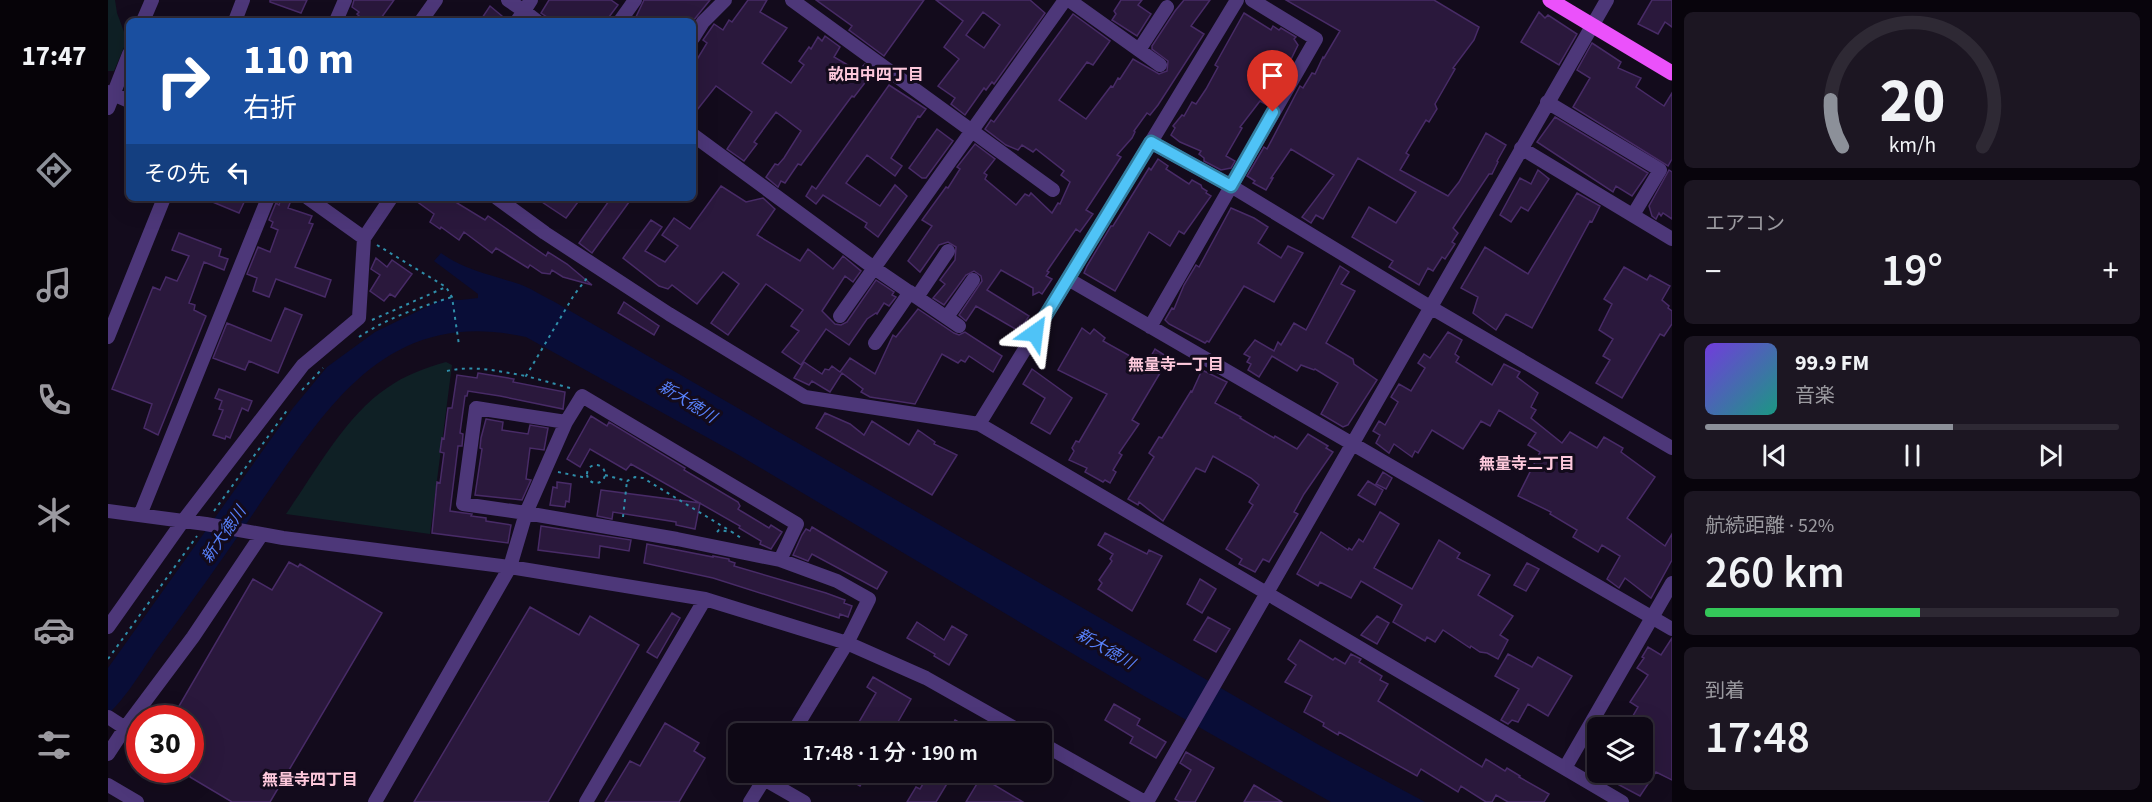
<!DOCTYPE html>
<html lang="ja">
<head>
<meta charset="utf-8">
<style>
  body { margin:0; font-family:"Source Sans 3","Noto Sans JP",sans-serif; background:#1c1622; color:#f1f3f6; height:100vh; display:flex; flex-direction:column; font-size:22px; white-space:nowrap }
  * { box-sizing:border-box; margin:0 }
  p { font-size:20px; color:#9b9aa0 }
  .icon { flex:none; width:33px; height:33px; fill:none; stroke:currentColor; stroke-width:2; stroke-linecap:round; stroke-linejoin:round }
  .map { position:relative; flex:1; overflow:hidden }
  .side { display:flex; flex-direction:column; gap:12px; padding:12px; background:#08040c; width:480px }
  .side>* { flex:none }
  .guide { position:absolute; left:18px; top:18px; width:570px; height:183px; border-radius:9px; box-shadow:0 6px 24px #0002,0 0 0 2px #2e2934; background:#1a4fa0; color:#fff; overflow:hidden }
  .controls { position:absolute; left:1479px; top:717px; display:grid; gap:12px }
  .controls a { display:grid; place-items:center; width:66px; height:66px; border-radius:9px; background:#0e0815; box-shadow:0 6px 24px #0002,0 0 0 2px #2e2934; font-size:30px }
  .speed { position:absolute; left:18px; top:705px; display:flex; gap:12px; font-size:30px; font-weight:700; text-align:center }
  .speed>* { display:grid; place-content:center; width:78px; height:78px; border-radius:50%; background:#0e0815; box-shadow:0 6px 24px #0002,0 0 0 2px #2e2934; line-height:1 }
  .speed .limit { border:9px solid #d22; background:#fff; color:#111 }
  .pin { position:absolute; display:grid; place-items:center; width:51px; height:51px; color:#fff; margin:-62px -26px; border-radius:50% 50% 50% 0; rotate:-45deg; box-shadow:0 0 6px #0007 }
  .pin .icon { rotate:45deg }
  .me { position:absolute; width:66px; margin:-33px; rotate:31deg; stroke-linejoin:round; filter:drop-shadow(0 0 4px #0008) }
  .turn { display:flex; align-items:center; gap:21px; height:126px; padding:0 18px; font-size:27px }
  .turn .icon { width:78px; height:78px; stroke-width:2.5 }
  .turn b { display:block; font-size:42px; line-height:51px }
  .then { display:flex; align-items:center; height:57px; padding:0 18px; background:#0003; gap:12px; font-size:22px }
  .big { font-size:45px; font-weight:600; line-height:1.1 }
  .side .widget { flex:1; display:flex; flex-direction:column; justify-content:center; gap:9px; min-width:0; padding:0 21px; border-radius:9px; background:#1c1622 }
  .side .dial { align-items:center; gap:0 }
  .dial svg { height:156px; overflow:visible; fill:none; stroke:#2e2934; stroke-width:7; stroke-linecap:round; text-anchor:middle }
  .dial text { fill:#f1f3f6; stroke:none }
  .song { display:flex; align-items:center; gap:18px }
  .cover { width:72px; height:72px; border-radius:9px; background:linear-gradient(135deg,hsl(260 70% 55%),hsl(170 70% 35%)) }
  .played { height:6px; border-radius:3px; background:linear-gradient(90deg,#8c9099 60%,#2e2934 60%) }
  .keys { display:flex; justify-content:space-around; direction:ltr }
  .heat { display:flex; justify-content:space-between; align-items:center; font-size:33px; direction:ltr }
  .charge { height:9px; border-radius:4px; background:linear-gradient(90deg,#34c759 52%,#2e2934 0) }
  .trip { position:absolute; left:620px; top:723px; width:324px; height:60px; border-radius:9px; background:#0e0815; box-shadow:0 6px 24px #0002,0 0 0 2px #2e2934; font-weight:600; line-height:60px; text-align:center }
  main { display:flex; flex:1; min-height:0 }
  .dock { display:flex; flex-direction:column; width:108px; justify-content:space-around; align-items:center; background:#060308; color:#9b9aa0 }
  .dock .icon { width:42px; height:42px }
  .dock .active { color:#8c9099 }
  .dock b { font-size:27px; color:#f1f3f6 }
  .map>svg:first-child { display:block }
  .green { fill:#0f2025 }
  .water { fill:#090d37 }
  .building { fill:#2a183c; stroke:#482b67; stroke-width:1.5; fill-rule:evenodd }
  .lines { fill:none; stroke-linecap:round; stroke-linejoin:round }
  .path { stroke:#2f8eaa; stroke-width:2; stroke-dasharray:3 4.5; stroke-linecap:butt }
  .minor { stroke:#4d3779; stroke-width:14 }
  .major { stroke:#eb51fb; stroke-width:15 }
  .route-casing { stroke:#337fa1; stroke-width:15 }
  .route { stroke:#4fc3f7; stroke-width:10 }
  .labels { text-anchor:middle; stroke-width:6; stroke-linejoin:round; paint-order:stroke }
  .neighbourhood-label { font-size:16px; font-weight:bold; fill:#fec9dc; stroke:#130b1c }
  .water-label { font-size:16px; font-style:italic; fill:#5881fb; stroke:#130b1c }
</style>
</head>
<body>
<main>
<nav class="dock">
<b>17:47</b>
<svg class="icon active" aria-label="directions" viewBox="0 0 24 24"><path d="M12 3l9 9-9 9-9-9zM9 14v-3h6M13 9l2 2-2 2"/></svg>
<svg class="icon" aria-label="music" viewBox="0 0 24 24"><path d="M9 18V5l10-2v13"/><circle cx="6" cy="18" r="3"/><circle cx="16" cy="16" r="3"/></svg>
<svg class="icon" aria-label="phone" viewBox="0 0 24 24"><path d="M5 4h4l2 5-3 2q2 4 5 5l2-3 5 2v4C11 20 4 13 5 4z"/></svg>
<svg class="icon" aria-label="climate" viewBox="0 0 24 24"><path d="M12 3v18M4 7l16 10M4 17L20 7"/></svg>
<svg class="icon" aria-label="car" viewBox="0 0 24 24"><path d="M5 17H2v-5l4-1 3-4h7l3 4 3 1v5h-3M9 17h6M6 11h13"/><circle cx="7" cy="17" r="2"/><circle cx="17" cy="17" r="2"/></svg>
<svg class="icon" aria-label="filters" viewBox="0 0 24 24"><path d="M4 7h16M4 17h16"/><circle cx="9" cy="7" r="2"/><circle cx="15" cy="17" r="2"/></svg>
</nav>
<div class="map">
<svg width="1564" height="802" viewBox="0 0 1564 802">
  <rect width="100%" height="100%" fill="#130b1c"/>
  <!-- green -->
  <path class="green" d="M0,0H7L9,13L19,40L6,71H0Z
    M338,362L344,365L322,534L178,514C206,474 238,415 279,388C297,375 317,368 338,362Z"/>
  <!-- water -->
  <path class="water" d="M333,253C356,270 384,275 411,284C423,288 434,296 445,301L1211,745L1317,802H1223L1036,696L629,454L418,337C277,306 219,408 149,508C117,556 83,603 49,649C35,669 18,698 0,714V668L185,408L219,367L267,332L335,299L352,300L370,298V294L326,261Z"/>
  <!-- building -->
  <path class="building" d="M162,0H199L193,13L162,2Z
    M246,0H286L271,21H256L249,14L251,12L244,7Z
    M441,0H503L510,5L498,21H445L433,13Z
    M536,0H602L585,21H526Z
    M640,0H659L652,12L679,28L654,63L683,83L696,65L691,61L701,47L703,49L710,37L714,41L717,36L732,47L726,57L750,71L757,64L766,71L746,97L744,96L693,165L690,164L677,183L673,181L670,187L658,177L667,164L670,165L676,158L693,131L668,112L646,142L649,144L636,161L619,149L644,112L608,86L585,115V66L599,43L595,40L606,24L615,30L621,20L624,22Z
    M708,0H816L776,56L741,30L744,26Z
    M828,0H922L937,13L886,84L884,82L878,90L876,88L857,115L843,104L847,98L830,86L851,59L836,47L855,21ZM875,12L892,25L876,48L858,35Z
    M1013,0H1034L1030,5L1043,14L1029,36L1004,20L1008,14L1006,11Z
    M1076,0H1102L1083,26L1096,34L1050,105L1042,115L1039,113L1026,131L1027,132L1024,138L1009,155L1013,157L978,210L985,214L972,232L968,229L939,271L941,272L938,276L944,279L934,294L931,292L925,295V288L893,270L879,290L921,316L915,325H912L909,330L868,306L858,321L851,315L874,281L873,276L866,271L858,275L836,305L825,298L837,284L832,280L847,260L848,247L840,242L831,245L812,272L800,261L824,226L814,220L838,187L840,188L852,169L849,167L867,144L887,159L876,173L879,175L877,179L908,205L917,194L921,196L923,193L944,213L950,203L952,204L962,182L953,175L956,171L928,149L925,152L914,145L910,150L898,145L877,129L883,120L886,122L965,14L1002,41L985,65L979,62L951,100L978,119L1003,86L1005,87L1010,78L1012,79L1025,59L1051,74L1059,71L1060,61L1044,49V46L1067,11Z
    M1178,0H1326L1371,27L1366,40L1345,68L1347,69L1327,104L1329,109L1321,122L1318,120L1298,153L1301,155L1292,170L1340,196L1351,182L1378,133L1398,145L1389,161L1390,162L1384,174H1381L1345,228L1350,233L1344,242L1347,244L1337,259L1334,257L1325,271L1320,268L1311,285L1281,267L1285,261L1244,237L1261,207L1288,223L1308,192L1250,158L1215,219L1208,215L1203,223L1194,217L1226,175L1183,149L1163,178H1165L1158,190L1145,183L1147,181L1139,176L1156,147L1159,149L1192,86L1195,88L1204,73L1207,74L1215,57L1216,58L1232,31Z
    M1544,0H1564V27L1557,22L1550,34L1530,24Z
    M382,6L400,21H372Z
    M1431,12L1437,18L1440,15L1469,34L1451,65L1413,42Z
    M1136,13L1163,30L1165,26L1171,30L1173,28L1188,37L1186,39L1190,45L1165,96L1159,105L1152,101L1132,127L1134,128L1118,156L1127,161L1123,168L1113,170L1096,161V158L1091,154L1093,151L1072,142L1063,135L1067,128L1065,126L1074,115L1076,116L1084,102L1088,104L1098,89L1110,67L1107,65Z
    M1484,43L1513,62L1510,68L1533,78L1528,87L1556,106L1564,93V159L1560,166L1465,107L1482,78L1469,70Z
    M781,85L818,109L812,117L810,116L783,158L794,166L787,176L759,155L738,183L772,206L787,185L799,196L770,237L757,227L759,223L715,195L708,204L698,196L704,186L708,189Z
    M1447,117L1540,173L1524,196L1508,186L1505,192L1429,142Z
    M829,129L845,141L818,178H814L801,168Z
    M1050,159L1060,166L1058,169L1081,184L1084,180L1093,185L1094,188L1099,191L1098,193L1103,196L1076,234L1071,231L1062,246L1041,232L1007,291L976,273L979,266L1003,226H1005L1041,168L1043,170Z
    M1430,170L1441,179L1420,211L1413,207L1403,222L1392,215L1412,178L1423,184Z
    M1561,170L1564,172V219L1555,213L1553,216L1551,213L1548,219L1544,216L1541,206Z
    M613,186L638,202L655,198L667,209L649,235L692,261L700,249L725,269L735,256L753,271L745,282L737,276L714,311L727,324L733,325L739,322L768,280L786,292L784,295L788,297L781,306L776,303L769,314L768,313L759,319L741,345L718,329L693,365L674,352L691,331L683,326L695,310L658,284L620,335L603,323L631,284L615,272L589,304L564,285L560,289L551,286L515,258L543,220L554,227L537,251L557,262L570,246L554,235L566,218L582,229Z
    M1469,193L1492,206L1484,222L1482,221L1424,328L1398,314L1388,330L1365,313L1370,297L1353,288L1377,247L1420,274Z
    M95,198H138L131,213Z
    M173,198H184L180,208L204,216L201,223L205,224L187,267L223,280L217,297L168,279L161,297L145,291L149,278L139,274L150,247L162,252L170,230L163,227L165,222L161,220L168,203L171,205Z
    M304,198H341L377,220L380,216L438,256L440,252L459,264L484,285L455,277L444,270L442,274L434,273L422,265L420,268L388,248L384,253L356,232L351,240L333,227L332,229L322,222L326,214Z
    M428,198H473L458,218Z
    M503,198H524L484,253L471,243Z
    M1123,208L1146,218L1160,227L1150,243L1173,258L1180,246L1195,253L1166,302L1136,286L1101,342L1099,341L1097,343L1061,324L1057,320L1064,308L1066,309L1076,285L1088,265L1091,267Z
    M71,233L113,249L111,256L120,259L116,270L96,262L81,303L87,305L86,310L98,316L50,435L36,428L44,404L4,389L45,287L52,290L58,277L69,281L81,256L64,250Z
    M268,258L279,267L284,260L304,274L287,297L282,294L276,301L262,291L272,275L263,269Z
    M1232,266L1241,272L1233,284L1247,291L1218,343L1245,359L1246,364L1269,380L1240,425L1235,427L1213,414L1230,383L1207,369L1206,370L1193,365L1189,371L1164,356L1151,377L1140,370L1143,364L1139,362L1142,357L1136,354L1147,340L1166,351L1170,342L1173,345L1186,323L1198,330Z
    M1516,267L1539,280L1542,275L1562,286L1554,300L1561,306L1560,308L1564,311V324L1556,336L1552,334L1514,398L1488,383L1502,360L1495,356L1505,339L1491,330L1504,304L1496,299Z
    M516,302L551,326L546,335L510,313Z
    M177,308L194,315L170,373L141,361L137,370L105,358L119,323L163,341Z
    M810,309L846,333L851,335L857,332L894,356L885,372L861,356L857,362L853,360L850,363L834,354L807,404L762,397L753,392L755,389L734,373L722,392L704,381L701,385L686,378L696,362L714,374L717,369L721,370L724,366L732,372L742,358L767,374L785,335L788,337Z
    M974,328L982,334L986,329L997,338L995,341L1038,365L1047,349L1061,358L1024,420L1031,424L1011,453L1014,455L1005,470L1008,472L1002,483L997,480L995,482L977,472L979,468L961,460L966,451L964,448L968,441L971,442L999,394L950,370Z
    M1340,332L1354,340L1347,354L1351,357L1348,362L1384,385L1396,364L1412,372L1409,377L1430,393L1423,407L1428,410L1423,418L1454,443L1462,432L1489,448L1496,437L1515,448L1513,452L1547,477L1519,518L1557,546L1564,534V560L1543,598L1517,578L1511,588L1499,579L1512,556L1494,545L1490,552L1465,537L1469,530L1442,514L1443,512L1410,496L1432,452L1420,445L1428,433L1391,410L1382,426L1373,421L1355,449L1324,430L1310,453L1307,451L1304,457L1286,444L1281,453L1268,443L1272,435L1265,431L1271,421L1277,425L1290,402L1283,397L1291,384L1303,391L1317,368L1310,363L1316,354L1322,358Z
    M924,369L964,398L942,434L923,423L937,398L915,384Z
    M1094,370L1119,382L1107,403L1133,417L1132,418L1166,438L1167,436L1189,449L1200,434L1220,446L1218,448L1225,452L1196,494L1186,512L1190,514L1161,562L1155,559L1147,572L1131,564L1134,559L1118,549L1145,505L1141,502L1151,485L1143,478L1105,456L1097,472L1088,468L1055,521L1031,502L1030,505L1020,499L1046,457L1041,453L1051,437L1054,438L1083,391L1084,392Z
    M370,373L406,379L405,382L457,392L455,409L392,396L360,391L359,396H357L352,433L355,434L354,446H350L342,511L364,514L363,516L378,518V521L403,525L400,543L324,533L329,482L332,483L336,453L332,452L334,438L336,439L340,408H344L349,375L369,378Z
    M111,389L144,401L140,411L134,408L122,438L118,436L117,439L105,435L115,410L111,409L114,401L107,398Z
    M717,413L742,424L756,435L764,421L801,445L810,430L827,442L826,444L849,455L824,495L708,428Z
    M483,416L499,426L501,422L577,468L576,470L630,502L632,506L630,509L633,511L661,528L663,525L674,532L663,549L652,544L653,541L631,528L632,526L523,464L518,470L482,449L472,467L459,459Z
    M378,419L395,422L394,430L420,434L422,425L440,428L436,450L422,448L418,479L423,480L414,500L367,495L374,449L372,448L373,438Z
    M1275,472L1284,478L1278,489L1268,484Z
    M1260,481L1275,490L1267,505L1250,495Z
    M449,482L463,484L461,502L458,501L457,507L442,505L445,487L449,488Z
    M493,490L592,503L587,529L568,525V522L505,512L504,519L489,516Z
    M1272,512L1291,524L1266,568L1304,589L1331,540L1352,553L1349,558L1382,575L1370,595L1405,616L1392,635L1400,640L1390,659L1379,653L1372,652L1363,646L1362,648L1335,630L1327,642L1319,637L1317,641L1285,622L1294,605L1253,581L1243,598L1212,582L1210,586L1189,574L1213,532L1240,550L1241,548L1244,550L1251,539L1255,542Z
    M433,526L523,540L521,551L492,546L491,558L430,550Z
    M704,527L779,572L769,589L704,554L700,561L685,555L694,535L698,529L702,531Z
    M997,533L1039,554L1041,550L1054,556L1024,611L990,589L994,583L991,580L1004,561L1002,559L1005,554L990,545Z
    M539,544L605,557V556L621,559V561L627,563L626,566L718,593L737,600L736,603L744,606L740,617L732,614L731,618L605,578L536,563Z
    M181,562L190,567L192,564L274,613L162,802H124L82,777V718H76L67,713L145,579L164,590Z
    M1419,563L1431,569L1418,591L1406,585Z
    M1092,579L1108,589L1094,613L1079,604Z
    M422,607L471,635L482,616L531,645L440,802H306Z
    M564,613L572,618L549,658L539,652Z
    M1269,616L1281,623L1269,644L1253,635Z
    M1100,617L1122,629L1108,652L1086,640Z
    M809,622L836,640L844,626L859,635L841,665L826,656L827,654L799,638Z
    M1564,638V780L1548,772L1532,796L1487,772H1534V728H1518L1530,707L1522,702L1540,675L1529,668L1536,658L1534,657L1540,647L1553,655Z
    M1192,640L1225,660L1227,658L1237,664L1243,654L1253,659L1251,662L1274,676L1272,680L1280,684L1270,701L1374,767L1378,759L1397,771L1399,768L1412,776L1411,777L1441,794L1436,802H1400L1388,795L1384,802H1378L1353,786L1350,792L1313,769L1309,776L1231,732L1230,735L1215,726L1216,723L1196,712L1204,696L1177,682L1188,665L1180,659Z
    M1400,654L1424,667L1430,657L1464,676L1440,716L1420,704L1410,722L1404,720L1400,724L1393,720L1411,689L1387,676Z
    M765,677L803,699L783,734H744L768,693L759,687Z
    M1006,704L1032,719L1029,725L1058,742L1048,758L1022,743L1025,737L997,720Z
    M847,720L871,734H840Z
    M557,723L591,743L586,751L597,758L571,802H497L522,761L532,766Z
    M1078,752L1106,768L1087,802H1072L1067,799L1083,770L1072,763Z
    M728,772H760L752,786Z
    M822,772H846L828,802H799L808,787L812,789Z
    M873,777L915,802H858Z
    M1146,785L1174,802H1136Z"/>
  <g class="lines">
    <!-- path -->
    <path class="path" d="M269,245L338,287L344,297L351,345
      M264,320L338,287
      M251,337C279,318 312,307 344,297
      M339,371C366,365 390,371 418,376
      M462,388L418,376L466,295L479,278
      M194,390L215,368
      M479 474a9 9 0 1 1 18 0a9 9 0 1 1-18 0Z
      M450,472L479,478
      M497,475L519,481L527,477L535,478L624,532
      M106,511L180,409
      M515,517L519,481
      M609,532L611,530L624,532L633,538
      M0,659L89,536"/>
    <!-- minor -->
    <path class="minor" d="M400,0L416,11L423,0
      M684,0L945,190
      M961,0L1052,65
      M1129,0L960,279L1564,629
      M35,21L44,0
      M127,21L135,0
      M228,21L237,0
      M313,21L328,0
      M409,21L416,11L429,21
      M512,21L527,0
      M585,38L595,22L617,0
      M1031,50L1059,7
      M0,92L21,101
      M1439,102L1552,170L1525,215
      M0,108L21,54
      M585,135L766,268L957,0
      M1043,142L1123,186L1322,307L1564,448
      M1413,148L1564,239
      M389,198L437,233L561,314L697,397L871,424L1514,802
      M256,238L283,198
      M809,297L840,251
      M732,316L766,268L851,326
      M839,317L865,280
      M1042,327L1208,39L1144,0
      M0,337L56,198
      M767,343L802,292
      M368,408L458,422L418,513L355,504Z
      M458,422L474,396L689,524L672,560
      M871,424L960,279
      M0,511L98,524L175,538L402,567L597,599L739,643L818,678L917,734
      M32,515L160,198
      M0,627L75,521L195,365L251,318L256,238L200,198
      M0,717L17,728
      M933,743L1037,802
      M0,754L17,728L85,637L154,534
      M1457,768L1564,583
      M656,779L696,802
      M0,785L29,802
      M267,802L402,567L418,513L569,539L672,560L729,581L761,599L739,643L684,734
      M478,802L597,599
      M642,802L660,773
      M1039,802L1499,0"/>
    <!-- major -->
    <path class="major" d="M1442,0L1564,73"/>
  </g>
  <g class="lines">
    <!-- route casing -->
    <g class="route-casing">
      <path id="route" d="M927,333L1043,142L1123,186L1165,112"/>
    </g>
    <!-- route -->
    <use href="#route" class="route"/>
  </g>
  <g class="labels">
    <!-- neighbourhood labels -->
    <g class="neighbourhood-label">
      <text x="768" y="80">畝田中四丁目</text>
      <text x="1068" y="370">無量寺一丁目</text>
      <text x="1419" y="469">無量寺二丁目</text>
      <text x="202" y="785">無量寺四丁目</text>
    </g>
    <!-- water labels -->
    <g class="water-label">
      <text transform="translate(580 401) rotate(32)" y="6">新大徳川</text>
      <text transform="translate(115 534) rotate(-55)" y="6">新大徳川</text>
      <text transform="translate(998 648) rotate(30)" y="6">新大徳川</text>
    </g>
  </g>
</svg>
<div class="controls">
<a><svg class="icon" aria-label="layers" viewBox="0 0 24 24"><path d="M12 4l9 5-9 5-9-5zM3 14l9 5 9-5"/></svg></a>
</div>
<div class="speed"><div class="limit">30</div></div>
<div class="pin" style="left:1165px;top:112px;background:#d93025"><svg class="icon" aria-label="arrive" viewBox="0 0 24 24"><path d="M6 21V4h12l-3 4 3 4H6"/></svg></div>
<svg class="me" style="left:927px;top:333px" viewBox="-20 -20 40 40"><path d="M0-17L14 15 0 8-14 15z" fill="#4fc3f7" stroke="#fff" stroke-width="4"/></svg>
<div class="trip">17:48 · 1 分 · 190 m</div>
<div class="guide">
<div class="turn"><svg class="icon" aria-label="right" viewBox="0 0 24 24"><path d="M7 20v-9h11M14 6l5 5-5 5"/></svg><div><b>110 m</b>右折</div></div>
<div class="then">その先<svg class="icon" aria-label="left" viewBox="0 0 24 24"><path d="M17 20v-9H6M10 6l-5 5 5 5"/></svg></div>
</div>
</div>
<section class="side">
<div class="widget dial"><svg viewBox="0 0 100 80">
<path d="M14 69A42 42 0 1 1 86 69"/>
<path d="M14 69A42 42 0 0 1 8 45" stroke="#8c9099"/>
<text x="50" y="56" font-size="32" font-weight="700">20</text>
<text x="50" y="72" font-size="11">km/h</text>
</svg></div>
<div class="widget"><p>エアコン</p>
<div class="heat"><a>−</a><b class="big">19°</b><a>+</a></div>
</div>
<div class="widget">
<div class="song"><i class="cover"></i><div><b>99.9 FM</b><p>音楽</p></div></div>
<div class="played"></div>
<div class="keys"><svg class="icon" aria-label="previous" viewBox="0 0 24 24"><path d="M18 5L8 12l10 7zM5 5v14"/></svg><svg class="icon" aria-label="pause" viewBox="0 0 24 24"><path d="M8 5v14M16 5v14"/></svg><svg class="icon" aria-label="next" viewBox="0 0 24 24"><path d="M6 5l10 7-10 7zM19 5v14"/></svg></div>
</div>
<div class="widget"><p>航続距離 · 52%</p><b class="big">260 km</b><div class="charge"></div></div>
<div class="widget"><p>到着</p><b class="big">17:48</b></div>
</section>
</main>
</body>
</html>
